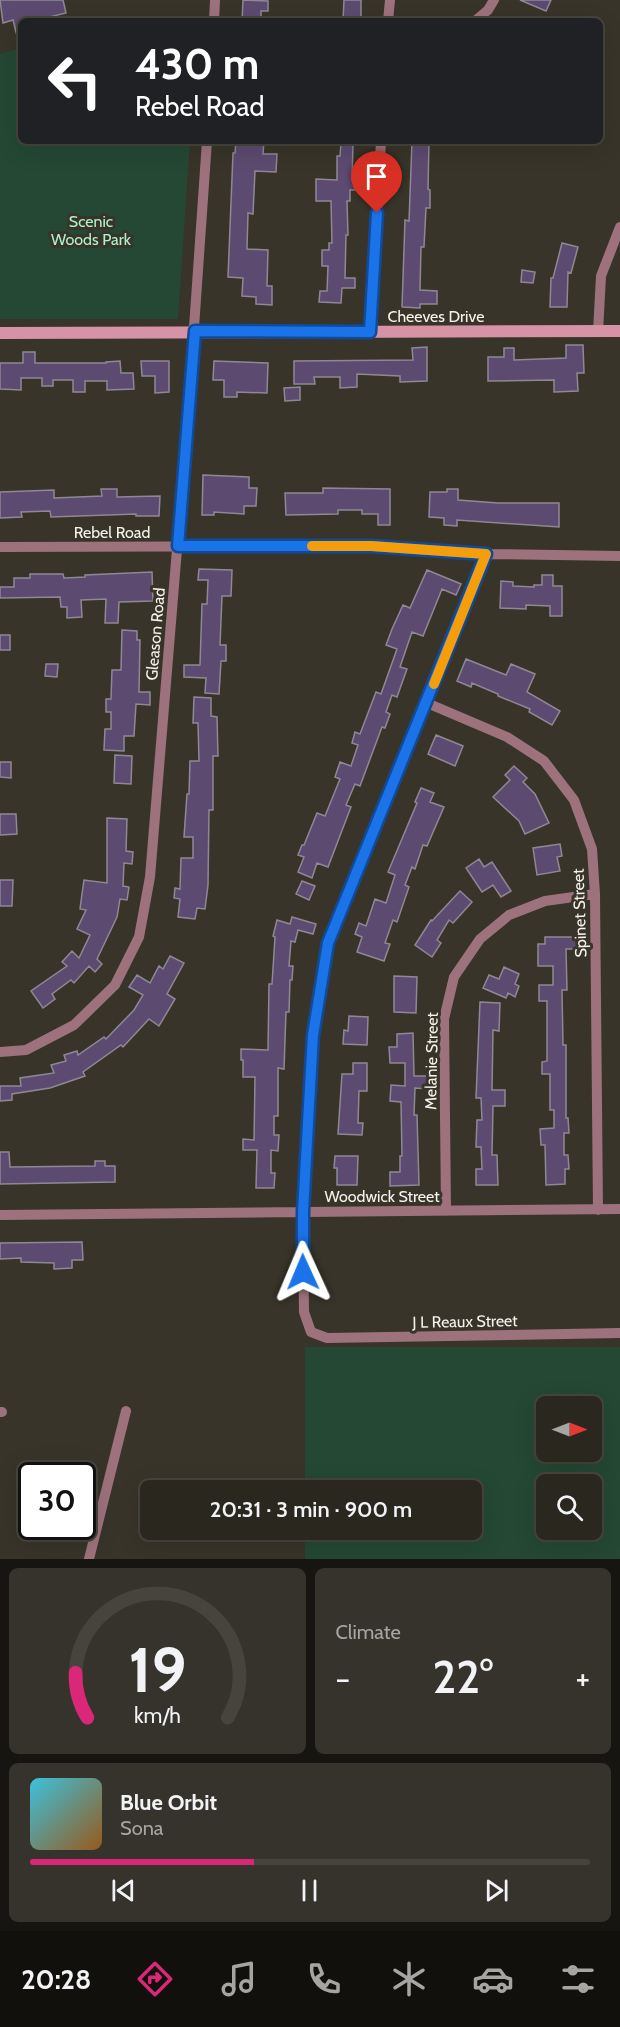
<!DOCTYPE html>
<html lang="en">
<head>
<meta charset="utf-8">
<style>
  body { margin:0; font-family:Cabin,sans-serif; background:#36332c; color:#f1f3f6; height:100vh; display:flex; flex-direction:column; font-size:22px; white-space:nowrap }
  * { box-sizing:border-box; margin:0 }
  p { font-size:20px; color:#a5a5a4 }
  .icon { flex:none; width:33px; height:33px; fill:none; stroke:currentColor; stroke-width:2; stroke-linecap:round; stroke-linejoin:round }
  .map { position:relative; height:1559px; overflow:hidden }
  .sheet { display:flex; flex-direction:column; gap:9px; padding:9px; background:#171511; flex:1 }
  .sheet>* { flex:none }
  .hud { position:absolute; left:18px; top:18px; width:585px; height:126px; border-radius:9px; box-shadow:0 6px 24px #0002,0 0 0 2px #46443d; background:#202124; color:#fff; overflow:hidden }
  .needle { width:39px; rotate:90deg }
  .tools { position:absolute; left:536px; top:1396px; display:grid; gap:12px }
  .tools a { display:grid; place-items:center; width:66px; height:66px; border-radius:9px; background:#2a271f; box-shadow:0 6px 24px #0002,0 0 0 2px #46443d; font-size:30px }
  .speed { position:absolute; left:18px; top:1462px; display:flex; gap:12px; font-size:30px; font-weight:700; text-align:center }
  .speed>* { display:grid; place-content:center; width:78px; height:78px; border-radius:50%; background:#2a271f; box-shadow:0 6px 24px #0002,0 0 0 2px #46443d; line-height:1 }
  .speed .limit { border:3px solid #111; border-radius:9px; background:#fff; color:#111 }
  .pin { position:absolute; display:grid; place-items:center; width:51px; height:51px; color:#fff; margin:-62px -26px; border-radius:50% 50% 50% 0; rotate:-45deg; box-shadow:0 0 6px #0007 }
  .pin .icon { rotate:45deg }
  .me { position:absolute; width:66px; margin:-33px; rotate:359deg; stroke-linejoin:round; filter:drop-shadow(0 0 4px #0008) }
  .turn { display:flex; align-items:center; gap:21px; height:126px; padding:0 18px; font-size:27px }
  .turn .icon { width:78px; height:78px; stroke-width:2.5 }
  .turn b { display:block; font-size:42px; line-height:51px }
  .big { font-size:45px; font-weight:600; line-height:1.1 }
  .sheet .card { flex:1; display:flex; flex-direction:column; justify-content:center; gap:9px; min-width:0; padding:0 21px; border-radius:9px; background:#36332c }
  .sheet .dial { align-items:center; gap:0 }
  .dial svg { height:156px; overflow:visible; fill:none; stroke:#46443d; stroke-width:7; stroke-linecap:round; text-anchor:middle }
  .dial text { fill:#f1f3f6; stroke:none }
  .song { display:flex; align-items:center; gap:18px }
  .cover { width:72px; height:72px; border-radius:9px; background:linear-gradient(135deg,hsl(190 70% 55%),hsl(30 70% 35%)) }
  .played { height:6px; border-radius:3px; background:linear-gradient(90deg,#db2777 40%,#46443d 40%) }
  .keys { display:flex; justify-content:space-around; direction:ltr }
  .heat { display:flex; justify-content:space-between; align-items:center; font-size:33px; direction:ltr }
  .sheet .tiles { flex:1; display:grid; gap:9px; grid-template-columns:1fr 1fr }
  .card:last-child { grid-column:span 2 }
  .trip { position:absolute; left:140px; top:1480px; width:342px; height:60px; border-radius:9px; background:#2a271f; box-shadow:0 6px 24px #0002,0 0 0 2px #46443d; font-weight:600; line-height:60px; text-align:center }
  .menu { display:flex; height:96px; justify-content:space-around; align-items:center; background:#11100c; color:#a5a5a4 }
  .menu .icon { width:42px; height:42px }
  .menu .on { color:#db2777 }
  .menu b { font-size:27px; color:#f1f3f6 }
  .map>svg:first-child { display:block }
  .green { fill:#244834; fill-rule:evenodd }
  .building { fill:#5d4a70; stroke:#8e8895; stroke-width:1.5 }
  .lines { fill:none; stroke-linecap:round; stroke-linejoin:round }
  .street { stroke:#9d727d; stroke-width:10 }
  .secondary { stroke:#d793a6; stroke-width:12 }
  .route-casing { stroke:#114b97; stroke-width:15 }
  .route { stroke:#1a73e8; stroke-width:10 }
  .slow { stroke:#f59e0b; stroke-width:10 }
  .labels { text-anchor:middle; stroke-width:6; stroke-linejoin:round; paint-order:stroke }
  .park-label { font-size:16px; fill:#aaf4c8; stroke:#383429 }
  .street-label { font-size:16px; fill:#f5f3ec; stroke:#383429 }
</style>
</head>
<body>
<div class="map">
<svg width="620" height="1559" viewBox="0 0 620 1559">
  <rect width="100%" height="100%" fill="#383429"/>
  <!-- green -->
  <path class="green" d="M21,48V141H190L178,319H0V54Z
    M305,1347H620V1559H305V1530H471V1491H305ZM546,1407H591V1452H546ZM546,1485H591V1530H546Z"/>
  <!-- building -->
  <path class="building" d="M0,0H63L66,13L33,21H21V40H18L13,20L3,23Z
    M243,0L268,1V11H261V21H242Z
    M344,0H361V21H343Z
    M520,0H551L546,11Z
    M236,141H264L263,154H277L276,172L255,171L253,214L248,213L247,249L268,250L267,286H272V305L256,304V297L242,296L243,278L228,277L233,153H235Z
    M412,141H429L428,189L430,190V208H426L424,247H421L420,290L437,291V304H420V308L402,307L405,220L409,221Z
    M341,143L353,144L352,180H363V190H350V201H347L348,235H346L345,278H355V288H342L341,303L319,302L320,291H327L328,266H322V250H329V243H332L331,201H316V179L337,180V156H340Z
    M562,243L578,247L571,273L568,272L567,307H550L551,278H553Z
    M522,270L535,272L533,283L521,282Z
    M566,345H583L584,373H577L578,391L554,392V380L488,381V357H504V348H514V360L566,358Z
    M427,347V381L400,382V376L357,374V387L340,388V377H314L315,384H294V361L413,360L412,348Z
    M23,352H35V363H106V362L120,361L121,373H133L134,389L107,390V381H85V392H73V380H53V386H42V378H21V390L0,389V363H23Z
    M141,361H169V392L155,393V376H142Z
    M214,361L268,363L267,393L237,392V397H224V380H213Z
    M300,387V400L285,401L284,388Z
    M203,475L249,477V488H257L256,506H244V514L214,512V515H202Z
    M323,488L390,489V525H378V514H362V510H338V514L286,515L285,493H323Z
    M101,489H117V497L160,496L159,516H136V514L51,517L50,511L21,512L22,517L0,518V492L54,490V498L102,496Z
    M447,489H458V500L498,503H559V527L457,520V526L444,525V518L429,517L430,492H447Z
    M199,569L232,570L231,596H222L220,645H226V661H221L219,694L205,693L206,678L184,677V665H200L202,604H207L208,580H198Z
    M427,570L461,584L456,595L442,589L423,636L412,632L400,667L407,669L397,697L392,695L386,712L390,714L385,728L382,727L360,786L355,784L346,805L351,807L328,867L317,863L312,878L298,872L304,857L298,855L302,845H304L317,813L325,816L340,779L335,777L340,762L351,766L358,745L352,743L355,732L360,734L376,692L381,694L397,649L386,645L392,629L403,605L410,608Z
    M152,572L153,601L119,602L118,623H105L106,599L81,600L82,617L67,618V607H61L60,597L0,598V587H14V578H30V574H63L64,578L85,577V575Z
    M542,575H553V586H562V616H550V606L526,605V609L500,608L501,581L513,582V586L534,587V585H542Z
    M122,630L137,631V640H140L139,692H150V705L136,704L134,736H124V751L104,750L105,729H111V712H106V699H111L112,670H121Z
    M0,635H10V650H0Z
    M466,659L506,675L511,664L535,674L527,692L560,711L552,725L529,712L530,709L498,696V694L472,683L471,687L457,681Z
    M46,664H58L57,677L45,676Z
    M194,697L211,698V716L217,717L218,756H213V810H209L208,885L205,909L197,908L195,919L178,917L180,899L174,898L175,888L180,889L181,858H193V837H184L187,794H189L190,761H199L198,723H193Z
    M436,735L463,746L455,766L428,754Z
    M115,755L132,756L131,784L114,783Z
    M0,762H11V778L0,777Z
    M514,766L527,778L523,782L535,794L549,823L525,834L519,821L493,797L510,780L505,775Z
    M421,788L434,793L430,802L444,807L427,846L423,845L415,869L412,867L405,885L409,887L397,922L393,920L385,943L390,944L384,961L357,952L362,937L355,934L359,923L366,926L375,899L386,903L395,875L388,872L417,803L415,802Z
    M0,814H16L17,834L0,835Z
    M107,818L127,819L126,851L133,852L132,864L124,863L123,886L129,887L127,900L120,899L117,917L97,959L102,964L95,972L89,966L74,983L71,980L52,994L55,999L43,1008L31,991L67,966L62,962L72,951L79,958L90,935L77,929L86,910L80,909L82,894L84,880L107,883Z
    M560,844L562,856L557,857L560,871L537,875L533,848Z
    M479,859L484,867L492,862L511,891L501,897L493,885L482,892L466,868Z
    M0,880H13L12,906H0Z
    M302,881L315,886L309,900L296,894Z
    M460,891L472,902L453,923L449,920L437,940L441,943L432,957L415,945L431,920L432,921Z
    M292,917L316,924L313,934L298,930L295,942L291,941L289,966H293L292,980H290L289,1012H286L284,1069L278,1068V1116H274V1135H279L278,1151L271,1150V1173H275L274,1188H256L257,1150H243V1139L254,1140L255,1077H243V1060H241V1049L268,1050L269,984H272L275,937L273,936L277,920L290,924Z
    M545,937H577L576,949H566L567,990H562L563,1045H566V1118H568L569,1133H564V1155H568L569,1169H565V1184L546,1185L545,1145H541L540,1129L554,1128V1110H550V1074H542V1062L547,1061V1001H539V985H553V966H538V944H545Z
    M170,956L184,963L167,994L175,999L159,1026L149,1019L123,1047L121,1045L83,1072L85,1076L50,1088L12,1094V1100L0,1101V1086H21L20,1078L54,1073L51,1065L66,1061L64,1055L77,1051L78,1055L104,1037L106,1039L134,1010L143,995L129,987L137,975L150,983L159,966L163,969Z
    M504,967L519,974L515,984L519,986L515,997L508,993L506,998L483,988L489,975L499,979Z
    M394,976L417,977L416,1013L394,1012Z
    M480,1002L500,1003L499,1031L493,1030L492,1090H505V1106H493L492,1155H497L498,1185H476V1169H482L481,1147H476L477,1120H482L481,1098H476Z
    M349,1016L368,1017L367,1045L343,1044L344,1030L348,1031Z
    M413,1033L414,1076H430V1089L415,1088L414,1115H417L419,1185L390,1186V1172H400V1156H402L401,1102L390,1101L391,1085L405,1086V1063H390L389,1047H397V1034Z
    M353,1063H367V1091H359L358,1123H363L362,1135L338,1134L342,1074H353Z
    M0,1152H9L10,1167L95,1166V1161H105V1166H115V1182L0,1184Z
    M335,1156H358L357,1185H337V1168H334Z
    M82,1242L83,1260H72V1268L54,1269V1263L21,1262V1258L0,1259V1243Z"/>
  <g class="lines">
    <!-- street -->
    <path class="street" d="M214,21L215,0
      M388,21L390,0
      M475,21L488,10L494,0
      M370,332L381,141
      M598,332L601,276L620,227
      M0,547L371,546L486,554L620,556
      M486,554L328,943L313,1035L303,1211L304,1312L311,1332L327,1338L620,1333
      M427,703L507,737L544,761L574,800L592,849L595,894L598,1210
      M0,1052L26,1050L74,1025L115,985L139,937L150,877L187,428L207,141
      M446,1211L444,1019L454,977L480,939L509,915L545,901L595,894
      M0,1215L620,1209
      M0,1412H2
      M89,1559L126,1411"/>
    <!-- secondary -->
    <path class="secondary" d="M0,333L620,331"/>
  </g>
  <g class="lines">
    <!-- route casing -->
    <g class="route-casing">
      <path id="route" d="M303,1272V1211L313,1035L328,943L486,554L371,546H178L195,331L370,332L377,213"/>
    </g>
    <!-- route -->
    <use href="#route" class="route"/>
    <!-- slow -->
    <path class="slow" d="M312,546H371L486,554L434,684"/>
  </g>
  <g class="labels">
    <!-- park labels -->
    <g class="park-label">
      <text x="91" y="227">Scenic<tspan x="91" dy="18">Woods Park</tspan></text>
    </g>
    <!-- street labels -->
    <g class="street-label">
      <text x="436" y="322">Cheeves Drive</text>
      <text x="112" y="538">Rebel Road</text>
      <text transform="translate(155 634) rotate(-85)" y="6">Gleason Road</text>
      <text transform="translate(579 913) rotate(-92)" y="6">Spinet Street</text>
      <text transform="translate(431 1061) rotate(-89)" y="6">Melanie Street</text>
      <text x="382" y="1202">Woodwick Street</text>
      <text transform="translate(465 1321) rotate(-1)" y="6">J L Reaux Street</text>
    </g>
  </g>
</svg>
<div class="tools">
<a><svg class="needle" viewBox="-14 -14 28 28"><path d="M0-13l5 13h-10z" fill="#e53935"/><path d="M0 13l5-13h-10z" fill="#a5a5a4"/></svg></a>
<a><svg class="icon" aria-label="search" viewBox="0 0 24 24"><circle cx="10" cy="10" r="6"/><path d="M15 15l6 6"/></svg></a>
</div>
<div class="speed"><div class="limit">30</div></div>
<div class="pin" style="left:377px;top:213px;background:#d93025"><svg class="icon" aria-label="arrive" viewBox="0 0 24 24"><path d="M6 21V4h12l-3 4 3 4H6"/></svg></div>
<svg class="me" style="left:303px;top:1272px" viewBox="-20 -20 40 40"><path d="M0-17L14 15 0 8-14 15z" fill="#1a73e8" stroke="#fff" stroke-width="4"/></svg>
<div class="trip">20:31 · 3 min · 900 m</div>
<div class="hud">
<div class="turn"><svg class="icon" aria-label="left" viewBox="0 0 24 24"><path d="M17 20v-9H6M10 6l-5 5 5 5"/></svg><div><b>430 m</b>Rebel Road</div></div>
</div>
</div>
<section class="sheet">
<div class="tiles">
<div class="card dial"><svg viewBox="0 0 100 80">
<path d="M14 69A42 42 0 1 1 86 69"/>
<path d="M14 69A42 42 0 0 1 8 46" stroke="#db2777"/>
<text x="50" y="56" font-size="32" font-weight="700">19</text>
<text x="50" y="72" font-size="11">km/h</text>
</svg></div>
<div class="card"><p>Climate</p>
<div class="heat"><a>−</a><b class="big">22°</b><a>+</a></div>
</div>
<div class="card">
<div class="song"><i class="cover"></i><div><b>Blue Orbit</b><p>Sona</p></div></div>
<div class="played"></div>
<div class="keys"><svg class="icon" aria-label="previous" viewBox="0 0 24 24"><path d="M18 5L8 12l10 7zM5 5v14"/></svg><svg class="icon" aria-label="pause" viewBox="0 0 24 24"><path d="M8 5v14M16 5v14"/></svg><svg class="icon" aria-label="next" viewBox="0 0 24 24"><path d="M6 5l10 7-10 7zM19 5v14"/></svg></div>
</div>
</div>
</section>
<nav class="menu">
<b>20:28</b>
<svg class="icon on" aria-label="directions" viewBox="0 0 24 24"><path d="M12 3l9 9-9 9-9-9zM9 14v-3h6M13 9l2 2-2 2"/></svg>
<svg class="icon" aria-label="music" viewBox="0 0 24 24"><path d="M9 18V5l10-2v13"/><circle cx="6" cy="18" r="3"/><circle cx="16" cy="16" r="3"/></svg>
<svg class="icon" aria-label="phone" viewBox="0 0 24 24"><path d="M5 4h4l2 5-3 2q2 4 5 5l2-3 5 2v4C11 20 4 13 5 4z"/></svg>
<svg class="icon" aria-label="climate" viewBox="0 0 24 24"><path d="M12 3v18M4 7l16 10M4 17L20 7"/></svg>
<svg class="icon" aria-label="car" viewBox="0 0 24 24"><path d="M5 17H2v-5l4-1 3-4h7l3 4 3 1v5h-3M9 17h6M6 11h13"/><circle cx="7" cy="17" r="2"/><circle cx="17" cy="17" r="2"/></svg>
<svg class="icon" aria-label="filters" viewBox="0 0 24 24"><path d="M4 7h16M4 17h16"/><circle cx="9" cy="7" r="2"/><circle cx="15" cy="17" r="2"/></svg>
</nav>
</body>
</html>
